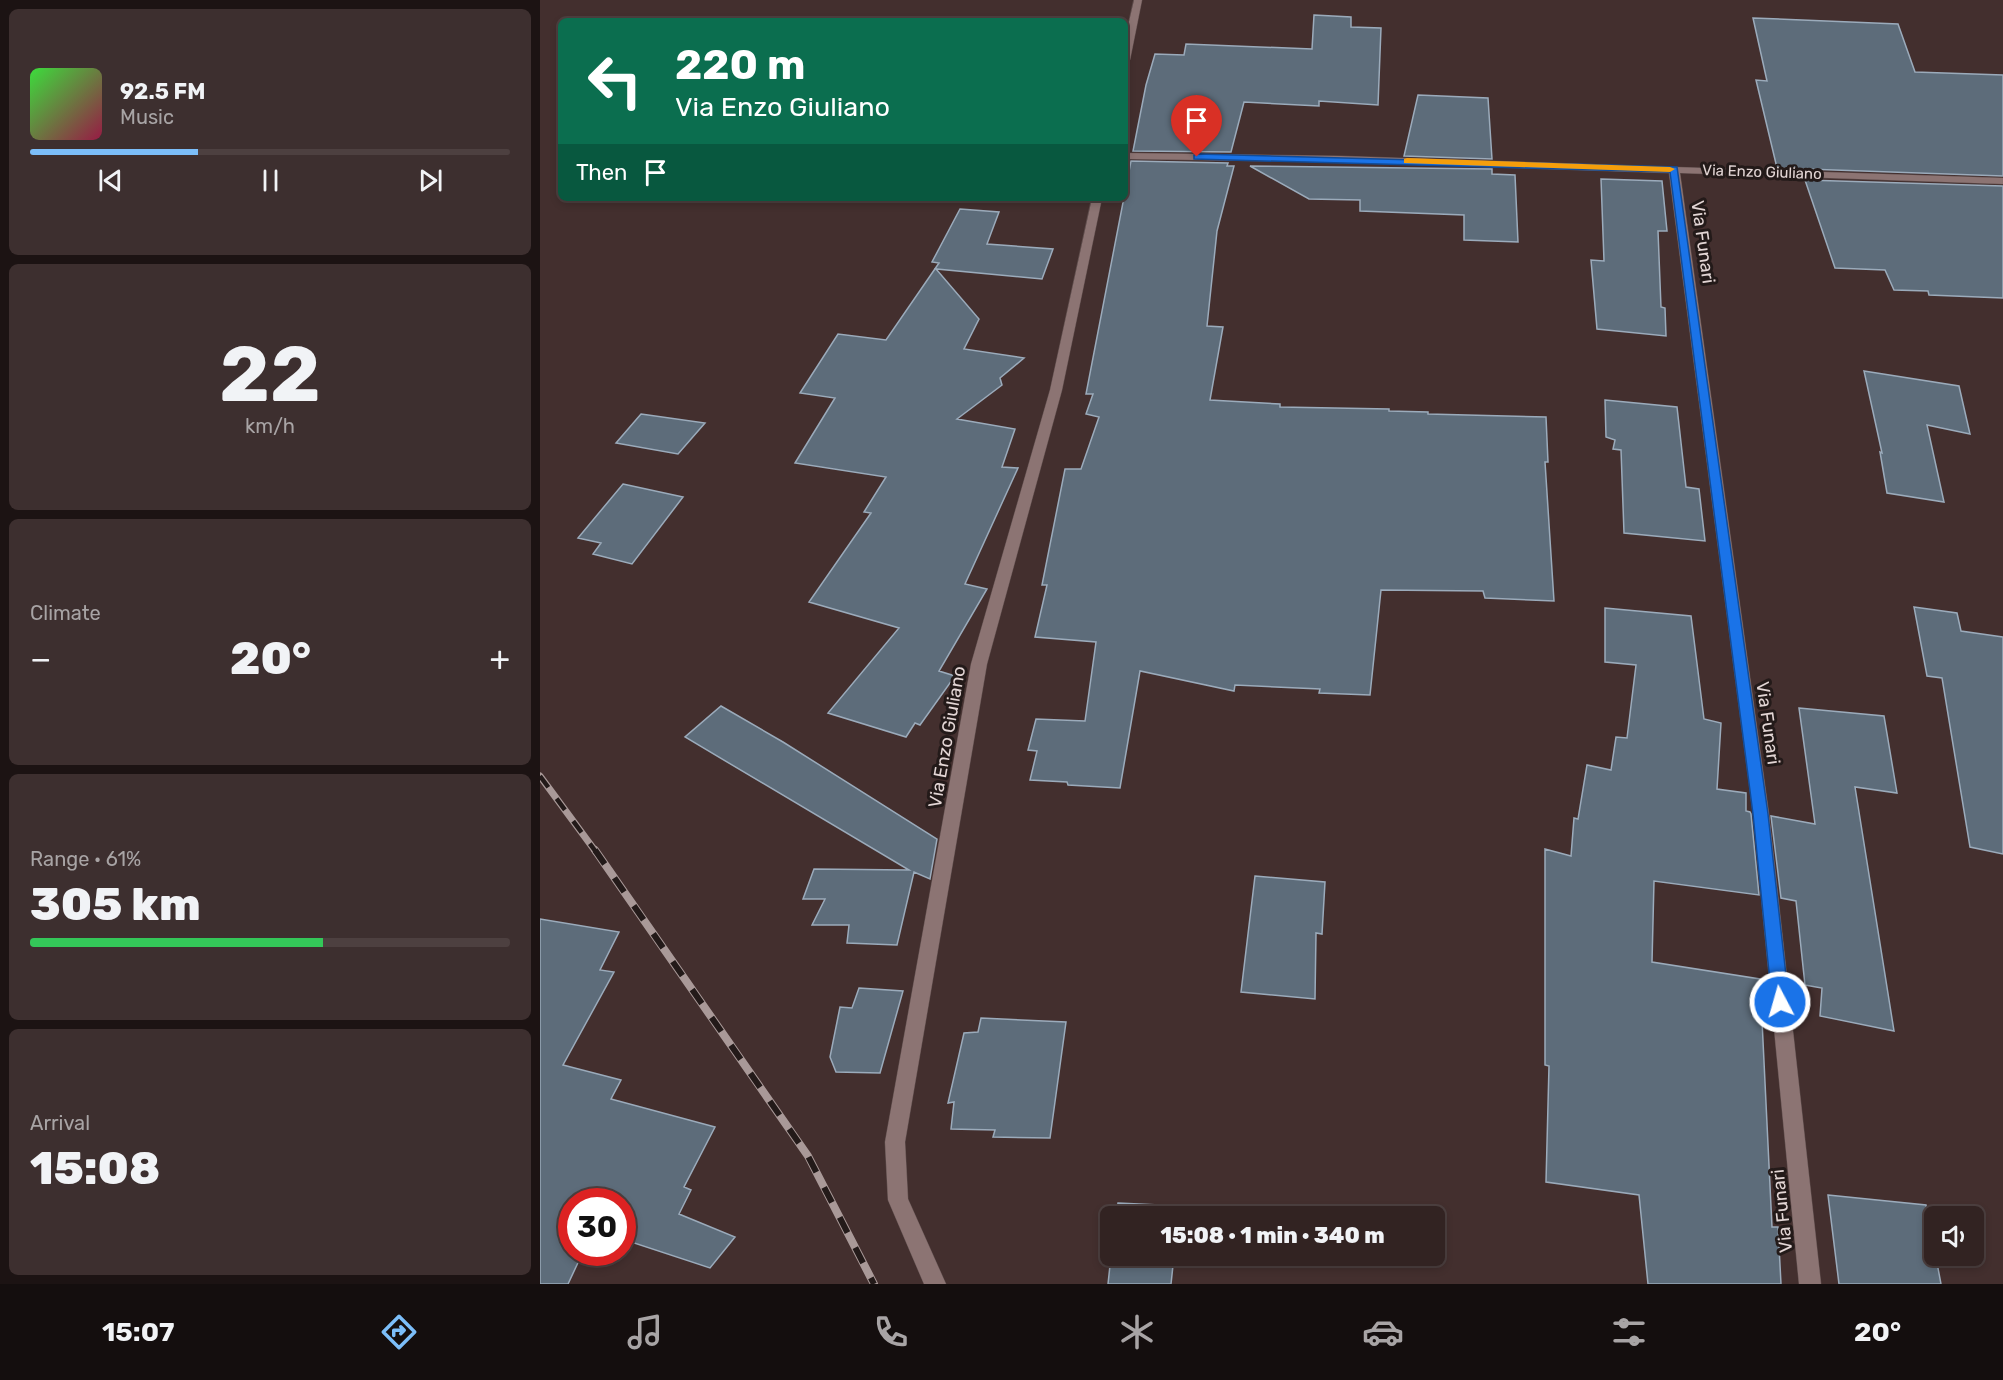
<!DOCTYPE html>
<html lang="en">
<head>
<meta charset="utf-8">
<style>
  body { margin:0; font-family:Rubik,sans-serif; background:#3d2f2f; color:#f1f3f6; height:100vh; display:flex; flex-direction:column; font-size:22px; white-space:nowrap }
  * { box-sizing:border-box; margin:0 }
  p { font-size:20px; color:#a8a4a5 }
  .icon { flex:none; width:33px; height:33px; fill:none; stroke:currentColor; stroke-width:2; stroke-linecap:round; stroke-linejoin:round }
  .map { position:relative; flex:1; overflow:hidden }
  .panel { display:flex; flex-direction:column; gap:9px; padding:9px; background:#1c1313; width:540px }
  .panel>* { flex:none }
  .banner { position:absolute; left:18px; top:18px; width:570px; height:183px; border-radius:9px; box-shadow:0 3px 9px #0003,0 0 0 2px #4d4040; background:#0b6e4f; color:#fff; overflow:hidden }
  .tools { position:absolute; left:1384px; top:1206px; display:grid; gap:12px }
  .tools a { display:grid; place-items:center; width:60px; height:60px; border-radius:9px; background:#322322; box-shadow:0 3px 9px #0003,0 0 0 2px #4d4040; font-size:30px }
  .speed { position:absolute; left:18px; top:1188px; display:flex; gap:12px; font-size:30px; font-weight:700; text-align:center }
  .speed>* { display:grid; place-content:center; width:78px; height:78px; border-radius:50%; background:#322322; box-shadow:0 3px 9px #0003,0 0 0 2px #4d4040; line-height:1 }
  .speed .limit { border:9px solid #d22; background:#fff; color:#111 }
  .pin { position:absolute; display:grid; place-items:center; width:51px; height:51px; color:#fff; margin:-62px -26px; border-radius:50% 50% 50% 0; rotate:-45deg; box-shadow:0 0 6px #0007 }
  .pin .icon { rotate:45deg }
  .me { position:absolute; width:66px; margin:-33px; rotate:354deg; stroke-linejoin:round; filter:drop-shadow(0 0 4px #0008) }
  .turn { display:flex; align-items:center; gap:21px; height:126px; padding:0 18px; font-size:27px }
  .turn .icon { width:78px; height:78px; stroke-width:2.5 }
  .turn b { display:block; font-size:42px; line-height:51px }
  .then { display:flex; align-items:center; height:57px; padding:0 18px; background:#0003; gap:12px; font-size:22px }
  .big { font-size:45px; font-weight:800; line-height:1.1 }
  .panel .widget { flex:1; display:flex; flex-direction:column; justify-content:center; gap:9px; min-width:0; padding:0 21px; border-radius:9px; background:#3d2f2f }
  .panel .dial { align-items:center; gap:0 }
  .dial b { font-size:78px; line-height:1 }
  .song { display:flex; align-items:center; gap:18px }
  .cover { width:72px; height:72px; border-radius:9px; background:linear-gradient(135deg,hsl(120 70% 55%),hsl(340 70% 35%)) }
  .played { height:6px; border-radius:3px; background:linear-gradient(90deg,#7cbef9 35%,#4d4040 35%) }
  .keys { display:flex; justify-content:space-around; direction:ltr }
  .heat { display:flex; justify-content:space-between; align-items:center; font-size:33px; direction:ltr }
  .charge { height:9px; border-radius:4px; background:linear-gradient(90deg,#34c759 61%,#4d4040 0) }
  .trip { position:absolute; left:560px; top:1206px; width:345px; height:60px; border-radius:9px; background:#322322; box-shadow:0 3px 9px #0003,0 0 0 2px #4d4040; font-weight:800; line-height:60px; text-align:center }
  .tabs { display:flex; height:96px; justify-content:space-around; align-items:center; background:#140e0e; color:#a8a4a5 }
  .tabs .icon { width:42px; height:42px }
  .tabs .on { color:#7cbef9 }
  .tabs b { font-size:27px; color:#f1f3f6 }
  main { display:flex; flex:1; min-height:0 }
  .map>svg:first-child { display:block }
  .building { fill:#5d6c7a; stroke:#9babbb; stroke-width:1.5 }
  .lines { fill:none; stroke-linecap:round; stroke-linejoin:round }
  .minor-casing { stroke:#5d4c4b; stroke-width:1 }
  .minor { fill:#8c7473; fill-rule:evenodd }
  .rail-far1-casing { stroke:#a99998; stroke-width:7 }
  .rail-casing { stroke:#a99998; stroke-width:8 }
  .rail-far1 { stroke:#231a19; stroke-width:4.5; stroke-dasharray:14; stroke-linecap:butt }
  .rail { stroke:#231a19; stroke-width:6; stroke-dasharray:17; stroke-linecap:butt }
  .route { fill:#1a73e8; stroke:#114b97; stroke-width:1.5 }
  .slow { fill:#f59e0b }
  .labels { text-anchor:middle; stroke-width:6; stroke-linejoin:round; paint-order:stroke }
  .far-street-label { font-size:15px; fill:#e3d6d5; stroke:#231a19 }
  .street-label { font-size:18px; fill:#e3d6d5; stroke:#231a19 }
</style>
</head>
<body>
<main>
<section class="panel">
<div class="widget">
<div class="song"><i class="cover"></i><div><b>92.5 FM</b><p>Music</p></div></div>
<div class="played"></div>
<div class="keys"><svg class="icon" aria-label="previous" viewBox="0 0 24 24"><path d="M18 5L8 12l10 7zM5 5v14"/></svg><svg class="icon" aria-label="pause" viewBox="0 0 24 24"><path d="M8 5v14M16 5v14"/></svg><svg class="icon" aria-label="next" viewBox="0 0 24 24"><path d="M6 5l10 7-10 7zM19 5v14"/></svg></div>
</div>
<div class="widget dial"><b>22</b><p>km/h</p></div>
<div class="widget"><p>Climate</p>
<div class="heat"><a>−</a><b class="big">20°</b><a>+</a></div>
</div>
<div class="widget"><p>Range · 61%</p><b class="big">305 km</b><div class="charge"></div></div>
<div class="widget"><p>Arrival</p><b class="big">15:08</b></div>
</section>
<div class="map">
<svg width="1463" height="1284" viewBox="0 0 1463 1284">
  <rect width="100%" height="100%" fill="#432f2e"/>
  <!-- building -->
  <path class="building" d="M774,15L811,17V27L841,28L838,105L779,101V106L704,102L691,152L593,151L606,85L615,54L644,55L646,44L772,49Z
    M1213,18L1358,24L1375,72L1463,75V176L1237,168L1216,80L1227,81Z
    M878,95L948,98L952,159L864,156Z
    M591,161L688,163L687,166H694L677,231L667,326L683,327L670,400L740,404V407L849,409V411L888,412V414L1006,417L1008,462H1005L1014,601L945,598L943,591L841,590L830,695L779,693L780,689L695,685L694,691L600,671L580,788L528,785L527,782L490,780L497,751L488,750L496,719L545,721L556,642L495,637L507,585H502L525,469H541L559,417L546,414L553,394H546Z
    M710,166L952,169V174L975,175L978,242L924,240V215L820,211V200L769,199Z
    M1061,179L1122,181L1127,231H1118L1121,307L1125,308L1126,336L1057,329L1051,260L1064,261Z
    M1265,180L1463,186V298L1389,295L1388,291L1354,290L1345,270L1295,268Z
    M420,209L459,212L447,244L513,249L502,279L396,269L439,319L424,349L484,358L460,378L462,385L417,419L475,429L462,467L478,468L425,584L447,589L399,671L415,676L380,725L375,723L366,737L288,713L359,628L269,602L331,513L324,512L346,477L255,463L295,398L260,393L298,334L346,340L399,263L392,262Z
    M1324,371L1419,386L1430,434L1387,425L1404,502L1347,493L1340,452L1342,453Z
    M1065,400L1137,407L1146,487L1159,489L1165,541L1084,533L1081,450L1073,449L1075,440L1066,437Z
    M101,414L165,423L138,454L76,443Z
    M83,484L143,497L92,564L53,554L61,543L38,538Z
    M1374,607L1417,613L1421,631L1463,637V854L1430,847L1402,678L1387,676Z
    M1065,608L1151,616L1164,719L1181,723L1177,789L1206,793V811L1210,812L1211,814L1219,895L1114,881L1112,962L1220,979L1232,1227H1238L1241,1284H1108L1099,1195L1006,1182L1009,1066L1005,1065V849L1031,856L1034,818L1038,819L1047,765L1071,770L1076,737L1087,738L1096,665L1065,662Z
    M181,706L243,742L397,839L390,879L374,872L357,945L307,943L309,925H272L285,899H263L274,869L369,870L145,737Z
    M1259,708L1344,716L1357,793L1315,787L1354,1031L1280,1016L1282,988L1265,985L1256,901L1241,898L1231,816L1275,824Z
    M715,876L785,882L782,934L776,933L775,999L701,992Z
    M0,919L79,932L60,970L74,972L23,1065L81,1080L71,1099L175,1127L144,1187L151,1190L139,1214L195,1237L170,1268L82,1239V1202H32V1252H43L28,1284H0Z
    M319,988L363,991L340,1073L296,1072L290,1057L300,1007L312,1008Z
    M441,1018L526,1022L510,1138L453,1137L455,1130L411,1129L414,1102L408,1103L424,1033L438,1032Z
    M1288,1195L1386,1205L1401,1284H1299Z
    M578,1203L640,1206L638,1216H576Z
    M571,1256H634L631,1284H568Z"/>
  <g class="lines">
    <!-- minor casing -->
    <g class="minor-casing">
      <path id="minor" d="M594,0H602L590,60L585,63V39Z
        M585,153L801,156L1463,178V184L1140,173L1229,814L1281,1284H1259L1213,814L1129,173L801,162L585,159Z
        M552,198H562L522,390L447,664L365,1142L368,1199L406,1284H384L348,1200L345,1142L431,664L510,390Z"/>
    </g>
    <!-- minor -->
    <use href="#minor" class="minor"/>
    <!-- rail-far1 casing -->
    <g class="rail-far1-casing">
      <path id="rail-far1" d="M0,776L56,852"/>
    </g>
    <!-- rail casing -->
    <g class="rail-casing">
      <path id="rail" d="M55,850L268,1156L334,1284"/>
    </g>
    <!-- rail-far1 -->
    <use href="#rail-far1" class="rail-far1"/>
    <!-- rail -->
    <use href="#rail" class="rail"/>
  </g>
  <!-- route -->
  <path class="route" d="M657,154L1137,167L1228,814L1249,1002L1246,1008L1240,1010L1234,1008L1232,1002L1213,814L1130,172L654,159V155Z"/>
  <!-- slow -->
  <path class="slow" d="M867,158L1130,167L1135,169L1130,172L864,163V159Z"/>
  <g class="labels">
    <!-- far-street labels -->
    <g class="far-street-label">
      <text transform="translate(1222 172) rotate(2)" y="5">Via Enzo Giuliano</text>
    </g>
    <!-- street labels -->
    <g class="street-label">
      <text transform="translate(1163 242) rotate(82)" y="6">Via Funari</text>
      <text transform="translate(1228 723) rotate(82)" y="6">Via Funari</text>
      <text transform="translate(407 737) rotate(-80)" y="6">Via Enzo Giuliano</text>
      <text transform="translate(1242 1211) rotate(-96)" y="6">Via Funari</text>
    </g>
  </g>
</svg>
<div class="tools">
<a><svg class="icon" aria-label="sound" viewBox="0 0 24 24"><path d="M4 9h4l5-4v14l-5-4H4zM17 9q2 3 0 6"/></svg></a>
</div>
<div class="speed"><div class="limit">30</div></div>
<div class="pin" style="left:657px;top:157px;background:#d93025"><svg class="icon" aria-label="arrive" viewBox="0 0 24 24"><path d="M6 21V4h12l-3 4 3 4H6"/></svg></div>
<svg class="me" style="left:1240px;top:1002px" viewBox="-20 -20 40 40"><circle r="17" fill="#1a73e8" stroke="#fff" stroke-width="3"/><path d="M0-11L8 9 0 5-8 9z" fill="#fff"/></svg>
<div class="trip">15:08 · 1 min · 340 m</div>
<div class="banner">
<div class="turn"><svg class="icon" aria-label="left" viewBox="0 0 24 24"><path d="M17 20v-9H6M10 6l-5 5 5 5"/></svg><div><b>220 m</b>Via Enzo Giuliano</div></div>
<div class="then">Then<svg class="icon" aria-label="arrive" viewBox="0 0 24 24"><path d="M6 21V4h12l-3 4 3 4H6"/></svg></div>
</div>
</div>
</main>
<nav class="tabs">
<b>15:07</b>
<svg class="icon on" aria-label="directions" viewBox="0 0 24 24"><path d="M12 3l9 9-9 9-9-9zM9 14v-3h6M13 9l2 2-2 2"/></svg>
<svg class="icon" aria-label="music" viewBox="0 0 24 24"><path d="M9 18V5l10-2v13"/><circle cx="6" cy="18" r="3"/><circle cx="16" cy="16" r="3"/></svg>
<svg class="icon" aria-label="phone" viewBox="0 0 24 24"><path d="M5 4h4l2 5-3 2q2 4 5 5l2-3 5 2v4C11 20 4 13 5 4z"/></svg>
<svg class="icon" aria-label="climate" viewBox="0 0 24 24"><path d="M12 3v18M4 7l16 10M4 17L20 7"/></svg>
<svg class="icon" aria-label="car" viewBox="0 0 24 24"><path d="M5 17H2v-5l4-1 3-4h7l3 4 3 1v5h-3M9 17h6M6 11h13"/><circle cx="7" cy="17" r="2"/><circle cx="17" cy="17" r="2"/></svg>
<svg class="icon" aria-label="filters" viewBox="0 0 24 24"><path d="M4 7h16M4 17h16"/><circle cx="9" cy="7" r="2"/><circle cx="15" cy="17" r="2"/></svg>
<b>20°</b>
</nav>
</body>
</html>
